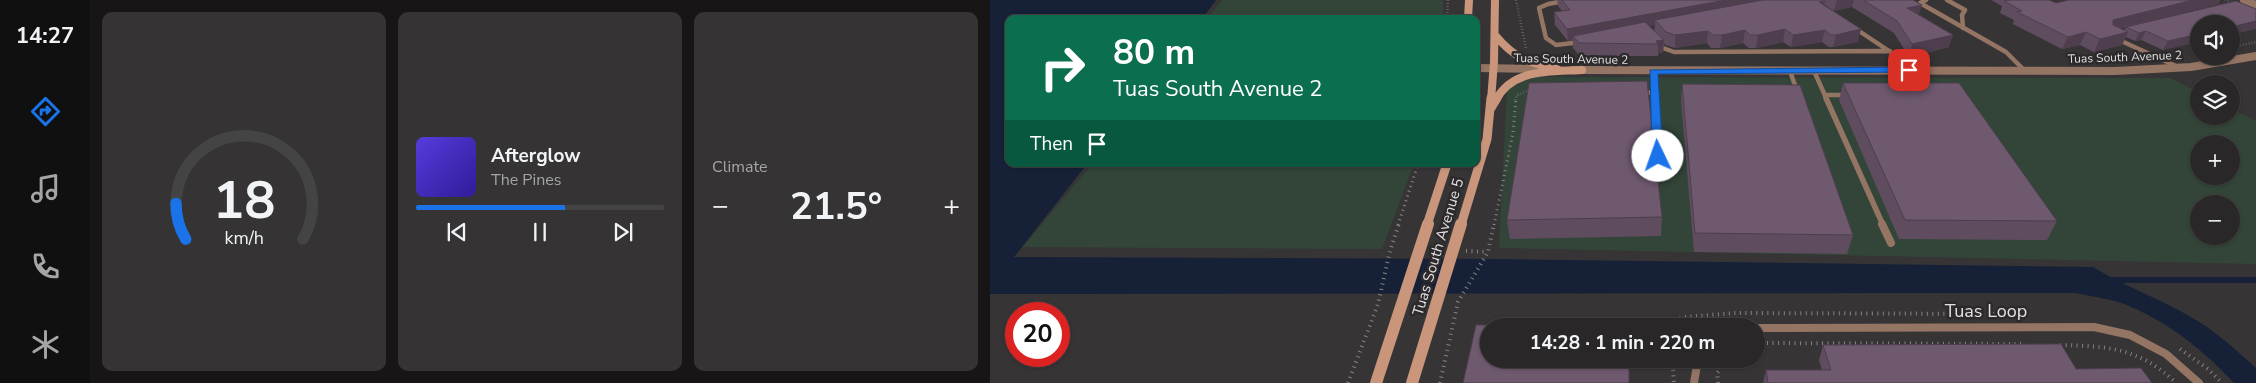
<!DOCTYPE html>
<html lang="en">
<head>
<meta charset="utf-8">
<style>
  body { margin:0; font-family:"Nunito Sans",sans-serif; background:#353334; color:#f1f3f6; height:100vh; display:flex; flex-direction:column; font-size:19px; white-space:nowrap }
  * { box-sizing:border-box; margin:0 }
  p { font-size:16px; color:#a5a5a8 }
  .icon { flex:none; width:28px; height:28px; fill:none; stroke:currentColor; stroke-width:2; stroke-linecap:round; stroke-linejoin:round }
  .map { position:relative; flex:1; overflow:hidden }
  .details { display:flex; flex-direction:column; gap:12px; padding:12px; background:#171516; width:900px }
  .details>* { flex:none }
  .guide { position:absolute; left:15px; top:15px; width:475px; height:152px; border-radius:10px; box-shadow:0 1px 4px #0004,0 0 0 1px #454445; background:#0b6e4f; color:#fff; overflow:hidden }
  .controls { position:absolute; left:1200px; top:15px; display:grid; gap:10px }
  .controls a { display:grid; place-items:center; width:50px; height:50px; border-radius:50%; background:#292728; box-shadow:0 1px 4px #0004,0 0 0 1px #454445; font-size:25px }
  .speed { position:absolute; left:15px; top:302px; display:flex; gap:10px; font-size:25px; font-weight:700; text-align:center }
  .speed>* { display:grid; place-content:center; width:65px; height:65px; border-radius:50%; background:#292728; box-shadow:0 1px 4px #0004,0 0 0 1px #454445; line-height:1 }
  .speed .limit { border:8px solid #d22; background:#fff; color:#111 }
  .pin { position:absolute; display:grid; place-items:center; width:42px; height:42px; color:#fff; margin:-21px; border-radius:10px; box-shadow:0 2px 8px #0006 }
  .me { position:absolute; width:55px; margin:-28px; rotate:357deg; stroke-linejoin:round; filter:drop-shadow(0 0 4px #0008) }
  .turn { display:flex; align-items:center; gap:18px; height:105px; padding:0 25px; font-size:22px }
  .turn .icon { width:65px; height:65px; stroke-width:2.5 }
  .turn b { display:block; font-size:35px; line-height:42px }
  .then { display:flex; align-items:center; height:48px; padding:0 25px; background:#0003; gap:10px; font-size:19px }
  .big { font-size:38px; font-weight:700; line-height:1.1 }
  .details .tile { flex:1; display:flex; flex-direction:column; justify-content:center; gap:8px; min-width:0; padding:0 18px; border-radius:10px; background:#353334 }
  .details .dial { align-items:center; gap:0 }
  .dial svg { height:130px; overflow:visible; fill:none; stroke:#454445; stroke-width:7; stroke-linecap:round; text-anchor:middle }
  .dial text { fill:#f1f3f6; stroke:none }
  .song { display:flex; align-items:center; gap:15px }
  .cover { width:60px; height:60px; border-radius:8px; background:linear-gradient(135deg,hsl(250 70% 55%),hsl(250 70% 35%)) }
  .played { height:5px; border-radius:2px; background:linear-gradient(90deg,#1a73e8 60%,#454445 60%) }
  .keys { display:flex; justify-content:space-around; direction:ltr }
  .heat { display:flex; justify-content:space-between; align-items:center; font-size:28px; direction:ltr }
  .details .tiles { flex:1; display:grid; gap:12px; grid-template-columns:repeat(3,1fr) }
  .trip { position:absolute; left:490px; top:318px; width:285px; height:50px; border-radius:25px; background:#292728; box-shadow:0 1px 4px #0004,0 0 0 1px #454445; font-weight:700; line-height:50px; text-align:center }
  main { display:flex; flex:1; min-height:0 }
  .menu { display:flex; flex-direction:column; width:90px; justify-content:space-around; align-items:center; background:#101010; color:#a5a5a8 }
  .menu .icon { width:35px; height:35px }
  .menu .active { color:#1a73e8 }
  .menu b { font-size:22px; color:#f1f3f6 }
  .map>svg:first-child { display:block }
  .green { fill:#324538; fill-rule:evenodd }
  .water { fill:#162137 }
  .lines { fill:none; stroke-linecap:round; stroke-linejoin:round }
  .stream { stroke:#162137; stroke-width:6 }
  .path-far2 { stroke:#858385; stroke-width:2.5; stroke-dasharray:0.5 2.5; stroke-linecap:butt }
  .path-far1 { stroke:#858385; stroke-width:3; stroke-dasharray:1 4; stroke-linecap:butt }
  .path { stroke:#858385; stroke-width:4; stroke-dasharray:1 4.5; stroke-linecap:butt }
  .lane-far2 { stroke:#947463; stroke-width:4.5 }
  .lane-far1 { stroke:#947463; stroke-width:5.5 }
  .lane { stroke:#947463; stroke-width:8 }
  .street { stroke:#947463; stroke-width:8 }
  .secondary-far2 { stroke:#c9967c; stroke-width:8 }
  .secondary-far1 { stroke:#c9967c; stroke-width:9 }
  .secondary { stroke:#c9967c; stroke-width:12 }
  .wall { fill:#5f4d5f; fill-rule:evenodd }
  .shaded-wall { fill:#4e3e4e }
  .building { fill:#6f596f; stroke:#4e3e4e }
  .route { fill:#1a73e8; stroke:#114b97 }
  .labels { text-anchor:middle; stroke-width:5; stroke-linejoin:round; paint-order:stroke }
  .far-street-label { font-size:12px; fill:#e2e0e2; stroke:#2d2a2c }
  .street-label { font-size:15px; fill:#e2e0e2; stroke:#2d2a2c }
  .near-street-label { font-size:18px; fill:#e2e0e2; stroke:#2d2a2c }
</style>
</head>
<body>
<main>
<nav class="menu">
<b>14:27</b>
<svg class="icon active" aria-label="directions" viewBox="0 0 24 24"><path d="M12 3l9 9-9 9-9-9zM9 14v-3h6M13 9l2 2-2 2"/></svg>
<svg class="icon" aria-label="music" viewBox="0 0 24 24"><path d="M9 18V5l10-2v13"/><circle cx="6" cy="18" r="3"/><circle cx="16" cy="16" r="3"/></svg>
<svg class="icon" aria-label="phone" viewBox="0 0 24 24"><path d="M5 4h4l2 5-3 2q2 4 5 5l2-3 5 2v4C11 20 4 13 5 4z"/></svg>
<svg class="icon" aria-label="climate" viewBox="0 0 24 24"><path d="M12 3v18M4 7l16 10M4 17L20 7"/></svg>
</nav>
<section class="details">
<div class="tiles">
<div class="tile dial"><svg viewBox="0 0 100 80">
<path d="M14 69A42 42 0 1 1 86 69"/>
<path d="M14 69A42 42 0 0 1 8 47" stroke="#1a73e8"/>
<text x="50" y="56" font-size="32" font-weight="700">18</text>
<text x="50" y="72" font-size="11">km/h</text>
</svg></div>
<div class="tile">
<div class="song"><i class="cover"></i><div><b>Afterglow</b><p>The Pines</p></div></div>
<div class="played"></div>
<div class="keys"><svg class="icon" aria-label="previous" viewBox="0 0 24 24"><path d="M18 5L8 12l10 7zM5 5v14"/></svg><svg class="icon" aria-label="pause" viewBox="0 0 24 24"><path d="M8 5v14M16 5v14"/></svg><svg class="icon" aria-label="next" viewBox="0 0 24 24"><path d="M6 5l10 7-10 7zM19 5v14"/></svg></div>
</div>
<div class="tile"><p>Climate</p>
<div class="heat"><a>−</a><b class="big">21.5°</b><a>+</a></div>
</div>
</div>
</section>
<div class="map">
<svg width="1266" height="383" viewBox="0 0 1266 383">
  <rect width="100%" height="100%" fill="#373436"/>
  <!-- green -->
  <path class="green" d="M232,0H453V19H217Z
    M543,77L1180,78L1209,93V116H1241V109L1266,121V264L509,248L517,88ZM1209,144H1241V176H1209ZM1209,204H1241V236H1209Z
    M102,164H424L392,249L33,247Z"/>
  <!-- water -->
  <path class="water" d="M0,0H226L212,19H19V164H97L24,257L505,259L1103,267C1136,287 1173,300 1206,320C1228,333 1247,351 1266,368V383H1244C1214,351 1180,323 1139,306C1123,299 1103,297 1086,293L0,294Z"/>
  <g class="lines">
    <!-- stream -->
    <path class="stream" d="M1124,280H1266"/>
    <!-- path-far2 -->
    <path class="path-far2" d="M526,0L536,48
      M1235,0L1243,3
      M457,19L458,0
      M1247,46L1266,42
      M528,95L541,89
      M525,100L529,92"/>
    <!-- path-far1 -->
    <path class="path-far1" d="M408,225L428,164
      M504,225L523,133L526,98"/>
    <!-- path -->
    <path class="path" d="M476,251L498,252
      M682,326L688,319L695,317L746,313L1039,314
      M766,343L1031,344
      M1070,345C1118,346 1150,348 1186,383
      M1190,349L1218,369L1232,383
      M682,359L684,383
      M358,383L388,304L400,251L409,224
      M450,383L468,302L498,252L504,224
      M728,383L727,373L737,359"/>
    <!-- lane-far2 -->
    <path class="lane-far2" d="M580,0L558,4L549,8L556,38L566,45L591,42
      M936,0L930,3L1016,52L1034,70
      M957,0L975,10L972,15L973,28
      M863,27L911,59L919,70
      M1127,39L1188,67
      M667,42L673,48L684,52L900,51
      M800,71L807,91
      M824,71L837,100
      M663,72L665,100
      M650,92L664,93
      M835,95H856"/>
    <!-- lane-far1 -->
    <path class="lane-far1" d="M665,98L668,156
      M836,98L893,225"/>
    <!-- lane -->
    <path class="lane" d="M892,224L901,243
      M766,328L1104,327L1140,335L1176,354L1209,383
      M704,383L708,359"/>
    <!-- street -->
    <path class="street" d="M1254,0L1266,5
      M486,68L560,69
      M582,70L1125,71L1201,67L1266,56"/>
    <!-- secondary-far2 -->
    <path class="secondary-far2" d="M478,19L479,0
      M505,35C524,58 538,63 567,69
      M501,100L504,62L505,0
      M506,100C523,68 561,72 592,70"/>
    <!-- secondary-far1 -->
    <path class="secondary-far1" d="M501,108L507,98
      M437,225L457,164
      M471,225L497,139L501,98"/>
    <!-- secondary -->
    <path class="secondary" d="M386,383L438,224
      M422,383L471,224"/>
  </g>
  <!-- wall -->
  <path class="wall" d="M567,0H923L929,15L959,47L919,57L904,33L862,7L844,11L835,5L834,6L868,42L843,47H839L832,42L801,47L793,42L766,48H759L753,43L730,48H721L717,43L685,48L675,45L674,43L673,52L668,54V56H590L583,48V40L578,41L565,25L564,12L572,11L568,6ZM665,25L664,31L659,26Z
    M1001,0H1059L1066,3L1079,0H1230L1228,4L1143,25L1246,1L1173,50L1151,40L1145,41L1136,37L1132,45L1104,52L1090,45L1072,49L1023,24L1024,20L1010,13L1012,6ZM1136,27L1134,30L1130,28Z
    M853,83L1067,221L1057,240L909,239L849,100Z
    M692,84L863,235L857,254L704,252L691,101Z
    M672,217L671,236L520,239L517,220Z
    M833,345L1086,369L1162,383H773L776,370H832L829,360Z"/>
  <!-- shaded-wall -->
  <path class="shaded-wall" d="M736,0H799L665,20V25L586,40L583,36V40L578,41L577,29Z
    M847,0H864L862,7L844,11Z
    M1203,0H1230L1228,4L1117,31L1123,20Z
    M835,1L833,13L829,2Z
    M932,5L928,17L917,8Z
    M1266,21V29L1241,35V27Z
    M795,29L793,42L766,48L768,35Z
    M871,29L868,42L843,47L846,35Z
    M755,30L753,43L730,48L732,35Z
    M835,30L832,42L801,47L803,35Z
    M718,31L717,43L685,48V35Z
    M1156,31L1151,40L1145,41L1149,33Z
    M1096,32L1090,45L1072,49L1078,37Z
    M1138,32L1132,45L1104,52L1110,39Z
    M1209,34V42L1173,50L1178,41Z
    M963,35L959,47L919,57L922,44Z
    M674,40L673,52L668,54V44L666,41Z"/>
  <!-- building -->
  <path class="building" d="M572,0H736L577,29L564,12L580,10Z
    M773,0H834L835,1L829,2L871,29L846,35H841L835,30L803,35L795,29L768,35H760L755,30L732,35H723L718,31L685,35L676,32L665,20Z
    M873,0H923L932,5L917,8L963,35L922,44L907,21Z
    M1021,0H1059L1066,3L1079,0H1203L1123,20V25L1138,32L1110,39L1096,32L1078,37L1027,12L1032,11L1014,1Z
    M1246,1L1266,9V21L1241,27V24H1209V34L1178,41L1156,31L1149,33L1136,27Z
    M655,22L674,40L666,41L668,44L589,43L583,36Z
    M657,81L672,217L517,220L539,83Z
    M853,83H969L1067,221L915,220Z
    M692,84L810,85L863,235L705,233Z
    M486,325H639V326H499V359H639V383H473Z
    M1071,344L1086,369L1151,368L1162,383H778L776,370H841L833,345Z"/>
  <!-- route -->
  <path class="route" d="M919,67L922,68V72L668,74L673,156L668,159L662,156L660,70Z"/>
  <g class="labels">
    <!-- far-street labels -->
    <g class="far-street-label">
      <text transform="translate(1135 57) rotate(-2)" y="4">Tuas South Avenue 2</text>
      <text transform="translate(581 59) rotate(1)" y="4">Tuas South Avenue 2</text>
    </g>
    <!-- street labels -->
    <g class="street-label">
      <text transform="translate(448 247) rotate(-73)" y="5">Tuas South Avenue 5</text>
    </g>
    <!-- near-street labels -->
    <g class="near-street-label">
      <text x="996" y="317">Tuas Loop</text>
    </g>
  </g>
</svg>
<div class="controls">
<a><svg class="icon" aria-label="sound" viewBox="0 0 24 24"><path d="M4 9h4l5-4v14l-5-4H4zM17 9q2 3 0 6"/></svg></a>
<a><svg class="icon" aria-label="layers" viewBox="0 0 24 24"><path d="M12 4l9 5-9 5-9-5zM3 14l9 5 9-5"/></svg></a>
<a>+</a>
<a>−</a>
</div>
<div class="speed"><div class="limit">20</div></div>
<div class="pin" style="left:919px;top:70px;background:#d93025"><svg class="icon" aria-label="arrive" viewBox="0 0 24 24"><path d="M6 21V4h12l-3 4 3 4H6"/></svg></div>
<svg class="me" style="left:668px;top:156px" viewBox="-20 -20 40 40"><circle r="19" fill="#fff"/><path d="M0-13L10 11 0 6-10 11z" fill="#1a73e8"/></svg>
<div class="trip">14:28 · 1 min · 220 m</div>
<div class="guide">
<div class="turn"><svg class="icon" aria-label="right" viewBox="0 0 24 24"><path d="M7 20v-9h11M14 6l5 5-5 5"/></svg><div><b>80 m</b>Tuas South Avenue 2</div></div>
<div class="then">Then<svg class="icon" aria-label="arrive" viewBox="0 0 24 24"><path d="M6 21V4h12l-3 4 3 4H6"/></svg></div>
</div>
</div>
</main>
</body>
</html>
